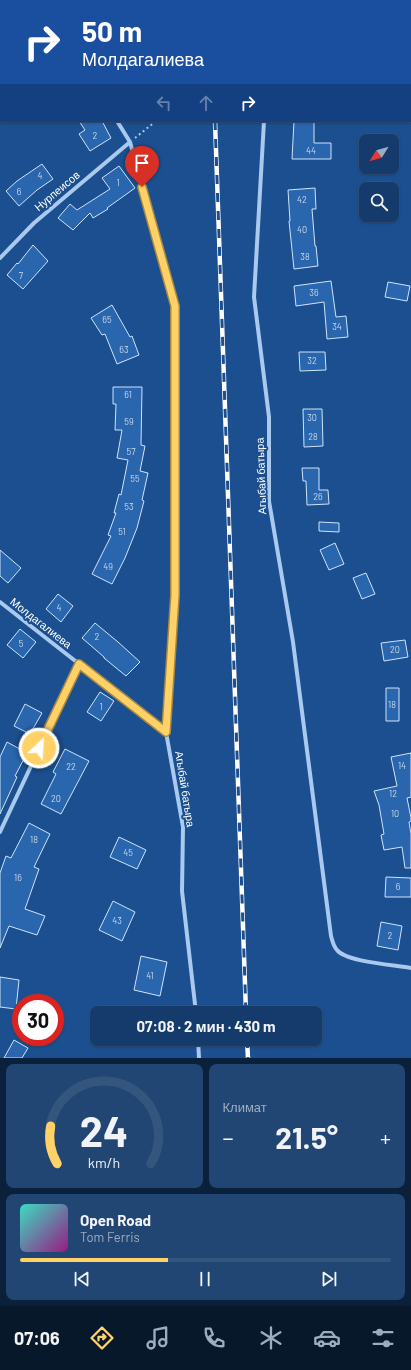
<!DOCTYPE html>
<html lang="ru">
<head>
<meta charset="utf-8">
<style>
  body { margin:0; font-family:Barlow,sans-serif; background:#214673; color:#f1f3f6; height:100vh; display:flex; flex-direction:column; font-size:15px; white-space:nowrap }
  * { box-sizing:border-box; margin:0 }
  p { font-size:13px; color:#9dadc1 }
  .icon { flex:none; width:22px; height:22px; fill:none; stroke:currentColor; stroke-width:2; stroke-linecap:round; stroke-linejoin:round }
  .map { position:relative; height:1058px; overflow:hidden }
  .sheet { display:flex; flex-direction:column; gap:6px; padding:6px; background:#0b203b; flex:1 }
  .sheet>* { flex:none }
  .top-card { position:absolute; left:0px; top:0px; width:411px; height:122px; box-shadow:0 1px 3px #0004,0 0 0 1px #33557e; background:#1a4fa0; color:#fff; overflow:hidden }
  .needle { width:26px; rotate:233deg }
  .fabs { position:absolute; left:359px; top:134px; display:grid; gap:8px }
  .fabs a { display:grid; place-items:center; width:40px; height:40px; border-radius:8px; background:#143b6b; box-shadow:0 1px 3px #0004,0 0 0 1px #33557e; font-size:20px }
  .speed { position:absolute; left:12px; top:994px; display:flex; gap:8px; font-size:20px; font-weight:700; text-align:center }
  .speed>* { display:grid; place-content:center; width:52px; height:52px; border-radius:50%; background:#143b6b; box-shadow:0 1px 3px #0004,0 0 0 1px #33557e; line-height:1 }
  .speed .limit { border:6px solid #d22; background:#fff; color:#111 }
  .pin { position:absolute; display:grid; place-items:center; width:34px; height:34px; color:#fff; margin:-41px -17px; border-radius:50% 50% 50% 0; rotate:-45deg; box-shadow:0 0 4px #0007 }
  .pin .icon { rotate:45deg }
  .me { position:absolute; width:44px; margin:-22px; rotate:25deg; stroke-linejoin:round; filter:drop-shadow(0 0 3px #0008) }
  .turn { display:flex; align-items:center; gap:14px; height:84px; padding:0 16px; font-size:18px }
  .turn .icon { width:52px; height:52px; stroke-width:2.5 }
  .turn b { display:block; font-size:28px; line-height:34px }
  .lanes { display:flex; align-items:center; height:38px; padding:0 16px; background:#0003; justify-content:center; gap:20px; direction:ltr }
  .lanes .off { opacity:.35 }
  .big { font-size:30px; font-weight:700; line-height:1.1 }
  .sheet .card { flex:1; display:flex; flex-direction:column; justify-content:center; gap:6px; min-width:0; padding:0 14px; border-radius:8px; background:#214673 }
  .sheet .dial { align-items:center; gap:0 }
  .dial svg { height:104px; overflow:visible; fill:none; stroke:#33557e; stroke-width:7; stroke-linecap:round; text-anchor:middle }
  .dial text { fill:#f1f3f6; stroke:none }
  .song { display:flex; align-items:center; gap:12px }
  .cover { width:48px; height:48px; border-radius:6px; background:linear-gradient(135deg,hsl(170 70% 55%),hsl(310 70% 35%)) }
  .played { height:4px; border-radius:2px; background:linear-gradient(90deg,#ffd166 40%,#33557e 40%) }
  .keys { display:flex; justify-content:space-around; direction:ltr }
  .heat { display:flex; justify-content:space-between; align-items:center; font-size:22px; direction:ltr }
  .sheet .tiles { flex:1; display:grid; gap:6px; grid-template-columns:1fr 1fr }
  .card:last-child { grid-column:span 2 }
  .trip { position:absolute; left:90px; top:1006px; width:232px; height:40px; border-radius:8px; background:#143b6b; box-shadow:0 1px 3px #0004,0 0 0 1px #33557e; font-weight:700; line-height:40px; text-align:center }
  .menu { display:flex; height:64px; justify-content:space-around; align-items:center; background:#08182b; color:#9dadc1 }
  .menu .icon { width:28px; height:28px }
  .menu .active { color:#ffd166 }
  .menu b { font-size:18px; color:#f1f3f6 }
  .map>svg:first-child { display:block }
  .building { fill:#2a66ad; stroke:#cfe3fa }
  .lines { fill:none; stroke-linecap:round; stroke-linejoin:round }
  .path { stroke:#a9c9ee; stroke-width:2; stroke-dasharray:2 3; stroke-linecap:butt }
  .minor { stroke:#a9c9ee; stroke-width:4 }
  .rail-casing { stroke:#fff; stroke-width:4.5 }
  .rail { stroke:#1b4f8f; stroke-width:3; stroke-dasharray:9; stroke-linecap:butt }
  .route-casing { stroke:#a68842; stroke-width:10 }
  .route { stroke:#ffd166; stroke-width:7 }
  .labels { text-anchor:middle; stroke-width:4; stroke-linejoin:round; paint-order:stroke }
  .number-label { font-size:9px; fill:#cad9ea }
  .street-label { font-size:11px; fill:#fff; stroke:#1b4f8f }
</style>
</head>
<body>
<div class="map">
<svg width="411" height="1058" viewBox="0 0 411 1058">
  <rect width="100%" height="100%" fill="#1b4f8f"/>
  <!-- building -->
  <path class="building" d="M79,121H102L111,138L90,151L79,134L85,130Z
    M294,121H314V143H331V159H292Z
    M42,164L53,179L37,190L19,206L6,191L17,181Z
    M119,166L135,188L107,208L108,209L93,218L90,213L73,230L58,218L70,204L77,210L110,189L102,178Z
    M315,188L316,209H312L315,246H316L318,266L294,269L289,221H290L288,190Z
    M33,245L48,261L23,289L7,275L17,263L18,264Z
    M331,281L336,317L346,316L348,337L327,339L324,302L296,306L294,286Z
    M388,282L410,286L407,301L385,297Z
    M112,305L130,337L132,336L139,355L117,364L105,334L102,335L91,318Z
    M299,352H325L326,370L300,371Z
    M113,387H142L141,445L145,446L140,471L148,473L142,500L144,501L137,528L125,558L112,584L92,574L111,536L108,535L116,513H114L119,494L121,495L128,460L117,458L122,430H115L116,404H113Z
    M303,409H322L323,446L304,447Z
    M302,468H319V490H328L329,504L307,505L306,481H303Z
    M319,522L339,523V532L319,531Z
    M335,543L344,564L329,570L320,550Z
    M0,550L21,568L8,583L0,576Z
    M366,573L375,594L362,599L353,578Z
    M58,594L73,606L61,622L46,609Z
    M95,623L118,642L140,662L126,676L104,658V657L82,638Z
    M20,629L36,642L23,658L7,645Z
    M405,640L408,657L384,661L381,643Z
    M386,688H399V721H386Z
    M100,692L114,701L101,721L87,712Z
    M25,704L42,713L30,734L14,726Z
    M7,742L27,753L15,776L17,777L0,814V757Z
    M65,749L89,761L61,814L41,804L56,774L53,772Z
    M411,753V797L407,798L411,818V821L409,822L411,834V868H405L402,847L384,850L381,835L384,834L379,805L374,791L397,786L391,757Z
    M29,823L50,834L34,867L39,869L25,909L45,916L37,935L9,926L0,948V873L6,856L11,858Z
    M119,837L146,850L137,869L110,857Z
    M386,877L411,878V897H385Z
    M113,901L135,912L122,941L99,930Z
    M381,922L402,926L398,950L377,946Z
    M141,956L167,962L160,996L134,990Z
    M0,977L19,980L16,1009L0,1007Z
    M14,1040L28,1048L22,1058H4Z"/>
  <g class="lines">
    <!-- path -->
    <path class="path" d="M135,138L156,121"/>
    <!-- minor -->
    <path class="minor" d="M53,0L54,1
      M366,1L369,0
      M117,121L130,142L175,306V595L166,732L183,827L182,891L196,1013
      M264,121L254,297L269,417V501L293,642L331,936C332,940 334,947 337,950C346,962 395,965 411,968
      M0,258L34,223L130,142
      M0,602L166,732
      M0,832L79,664
      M198,1039L199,1058"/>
    <!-- rail casing -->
    <g class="rail-casing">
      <path id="rail" d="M211,0V1
        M215,121L246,1013
        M247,1039L248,1058"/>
    </g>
    <!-- rail -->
    <use href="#rail" class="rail"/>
  </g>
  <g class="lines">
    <!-- route casing -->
    <g class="route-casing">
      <path id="route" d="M39,748L79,664L166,732L175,595V306L142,187"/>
    </g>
    <!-- route -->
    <use href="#route" class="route"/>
  </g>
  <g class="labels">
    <!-- number labels -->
    <g class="number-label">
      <text x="95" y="139">2</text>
      <text x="311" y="154">44</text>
      <text x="40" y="179">4</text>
      <text x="118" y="186">1</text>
      <text x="19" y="195">6</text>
      <text x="302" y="203">42</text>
      <text x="302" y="233">40</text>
      <text x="305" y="260">38</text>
      <text x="21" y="279">7</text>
      <text x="314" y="296">36</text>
      <text x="107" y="323">65</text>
      <text x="337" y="330">34</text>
      <text x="124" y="353">63</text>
      <text x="312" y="364">32</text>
      <text x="128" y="398">61</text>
      <text x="312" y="421">30</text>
      <text x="129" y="425">59</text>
      <text x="313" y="440">28</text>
      <text x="131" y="455">57</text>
      <text x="135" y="482">55</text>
      <text x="318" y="500">26</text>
      <text x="129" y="510">53</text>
      <text x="122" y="535">51</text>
      <text x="108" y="570">49</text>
      <text x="59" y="611">4</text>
      <text x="97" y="640">2</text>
      <text x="21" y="647">5</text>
      <text x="395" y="653">20</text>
      <text x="392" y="708">18</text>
      <text x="101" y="710">1</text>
      <text x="402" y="769">14</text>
      <text x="71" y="770">22</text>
      <text x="393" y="797">12</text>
      <text x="56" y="802">20</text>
      <text x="395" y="817">10</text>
      <text x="34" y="843">18</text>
      <text x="128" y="856">45</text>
      <text x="18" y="881">16</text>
      <text x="398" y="890">6</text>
      <text x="117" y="924">43</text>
      <text x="390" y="939">2</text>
      <text x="150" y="979">41</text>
    </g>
    <!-- street labels -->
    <g class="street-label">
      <text transform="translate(57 191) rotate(-40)" y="4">Нурпеисов</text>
      <text transform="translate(261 476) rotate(-92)" y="4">Агыбай батыра</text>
      <text transform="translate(41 623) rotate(38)" y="4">Молдагалиева</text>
      <text transform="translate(185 789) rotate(81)" y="4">Агыбай батыра</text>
    </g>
  </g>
</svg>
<div class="fabs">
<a><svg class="needle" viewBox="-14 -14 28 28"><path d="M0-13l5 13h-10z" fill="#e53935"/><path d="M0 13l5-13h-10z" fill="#9dadc1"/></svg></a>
<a><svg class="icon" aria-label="search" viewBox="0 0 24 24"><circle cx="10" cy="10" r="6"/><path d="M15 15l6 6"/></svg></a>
</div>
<div class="speed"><div class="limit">30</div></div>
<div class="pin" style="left:142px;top:187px;background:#d93025"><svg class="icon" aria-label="arrive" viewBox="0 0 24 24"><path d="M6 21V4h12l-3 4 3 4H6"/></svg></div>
<svg class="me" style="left:39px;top:748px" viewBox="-20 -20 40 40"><circle r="17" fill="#ffd166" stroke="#fff" stroke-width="3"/><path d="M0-11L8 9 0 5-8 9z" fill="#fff"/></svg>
<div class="trip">07:08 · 2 мин · 430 m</div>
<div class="top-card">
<div class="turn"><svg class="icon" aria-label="right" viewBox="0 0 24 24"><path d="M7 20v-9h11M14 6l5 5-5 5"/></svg><div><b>50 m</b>Молдагалиева</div></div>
<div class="lanes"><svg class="icon off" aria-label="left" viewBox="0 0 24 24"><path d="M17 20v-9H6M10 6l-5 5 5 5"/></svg><svg class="icon off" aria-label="ahead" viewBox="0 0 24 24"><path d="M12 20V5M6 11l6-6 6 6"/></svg><svg class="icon" aria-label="right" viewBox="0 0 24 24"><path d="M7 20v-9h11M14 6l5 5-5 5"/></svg></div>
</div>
</div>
<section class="sheet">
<div class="tiles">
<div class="card dial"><svg viewBox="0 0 100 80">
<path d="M14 69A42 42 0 1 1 86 69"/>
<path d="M14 69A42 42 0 0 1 9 40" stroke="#ffd166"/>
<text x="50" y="56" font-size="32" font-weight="700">24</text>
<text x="50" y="72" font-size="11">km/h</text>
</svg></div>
<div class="card"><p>Климат</p>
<div class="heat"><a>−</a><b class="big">21.5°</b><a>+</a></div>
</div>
<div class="card">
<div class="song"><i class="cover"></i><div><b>Open Road</b><p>Tom Ferris</p></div></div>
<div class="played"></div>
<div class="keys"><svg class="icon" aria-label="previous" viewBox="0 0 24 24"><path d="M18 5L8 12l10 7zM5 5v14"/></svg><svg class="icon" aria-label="pause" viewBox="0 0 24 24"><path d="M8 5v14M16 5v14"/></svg><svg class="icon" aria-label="next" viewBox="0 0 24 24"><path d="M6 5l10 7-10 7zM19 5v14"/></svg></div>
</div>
</div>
</section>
<nav class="menu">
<b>07:06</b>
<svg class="icon active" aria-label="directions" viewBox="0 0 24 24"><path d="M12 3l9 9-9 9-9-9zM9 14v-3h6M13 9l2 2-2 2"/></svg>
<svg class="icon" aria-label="music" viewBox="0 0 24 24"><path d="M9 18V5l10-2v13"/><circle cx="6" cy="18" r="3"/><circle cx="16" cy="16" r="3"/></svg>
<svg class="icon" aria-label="phone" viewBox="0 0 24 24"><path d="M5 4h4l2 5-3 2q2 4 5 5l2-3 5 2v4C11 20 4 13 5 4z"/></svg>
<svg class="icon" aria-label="climate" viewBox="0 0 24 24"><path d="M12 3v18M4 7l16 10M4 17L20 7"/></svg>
<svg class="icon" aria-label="car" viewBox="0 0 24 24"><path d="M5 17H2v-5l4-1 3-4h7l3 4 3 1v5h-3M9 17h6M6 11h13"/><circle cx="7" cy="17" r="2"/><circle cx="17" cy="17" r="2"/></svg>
<svg class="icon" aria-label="filters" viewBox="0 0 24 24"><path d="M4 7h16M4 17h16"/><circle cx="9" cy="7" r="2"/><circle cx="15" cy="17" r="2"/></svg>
</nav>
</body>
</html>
